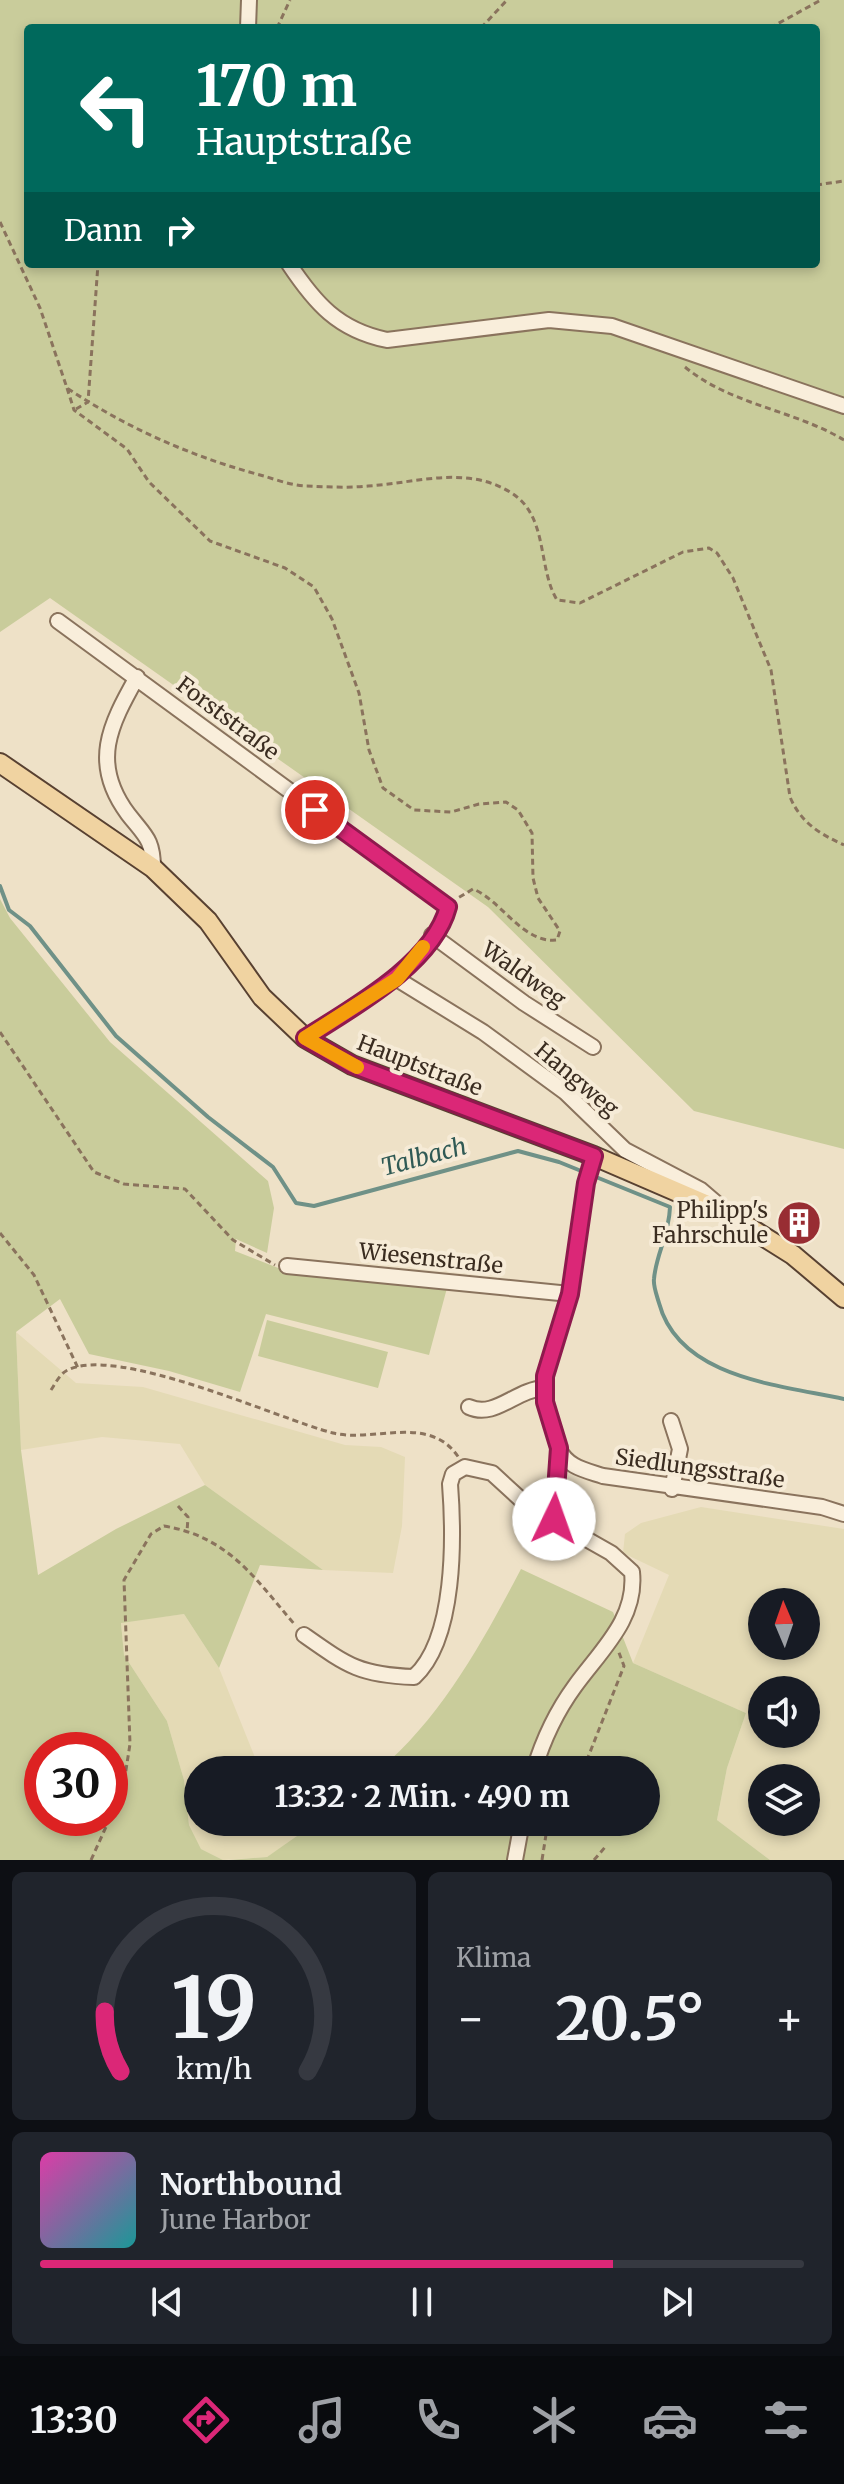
<!DOCTYPE html>
<html lang="de">
<head>
<meta charset="utf-8">
<style>
  body { margin:0; font-family:Merriweather,serif; background:#20242c; color:#f1f3f6; height:100vh; display:flex; flex-direction:column; font-size:30px; white-space:nowrap }
  * { box-sizing:border-box; margin:0 }
  p { font-size:26px; color:#9ea1a6 }
  .icon { flex:none; width:44px; height:44px; fill:none; stroke:currentColor; stroke-width:2; stroke-linecap:round; stroke-linejoin:round }
  .map { position:relative; height:1860px; overflow:hidden }
  .side { display:flex; flex-direction:column; gap:12px; padding:12px; background:#0d0f14; flex:1 }
  .side>* { flex:none }
  .banner { position:absolute; left:24px; top:24px; width:796px; height:244px; border-radius:8px; box-shadow:0 4px 12px #0003; background:#00695c; color:#fff; overflow:hidden }
  .needle { width:52px; rotate:358deg }
  .buttons { position:absolute; left:748px; top:1588px; display:grid; gap:16px }
  .buttons a { display:grid; place-items:center; width:72px; height:72px; border-radius:50%; background:#171b24; box-shadow:0 4px 12px #0003; font-size:40px }
  .speed { position:absolute; left:24px; top:1732px; display:flex; gap:16px; font-size:40px; font-weight:700; text-align:center }
  .speed>* { display:grid; place-content:center; width:104px; height:104px; border-radius:50%; background:#171b24; box-shadow:0 4px 12px #0003; line-height:1 }
  .speed .limit { border:12px solid #d22; background:#fff; color:#111 }
  .pin { position:absolute; display:grid; place-items:center; width:68px; height:68px; color:#fff; margin:-34px; border:4px solid #fff; border-radius:50%; box-shadow:0 2px 8px #0007 }
  .me { position:absolute; width:88px; margin:-44px; rotate:3deg; stroke-linejoin:round; filter:drop-shadow(0 0 6px #0008) }
  .turn { display:flex; align-items:center; gap:28px; height:168px; padding:0 40px; font-size:36px }
  .turn .icon { width:104px; height:104px; stroke-width:2.5 }
  .turn b { display:block; font-size:56px; line-height:68px }
  .then { display:flex; align-items:center; height:76px; padding:0 40px; background:#0003; gap:16px; font-size:30px }
  .big { font-size:60px; font-weight:700; line-height:1.1 }
  .side .tile { flex:1; display:flex; flex-direction:column; justify-content:center; gap:12px; min-width:0; padding:0 28px; border-radius:12px; background:#20242c }
  .side .dial { align-items:center; gap:0 }
  .dial svg { height:208px; overflow:visible; fill:none; stroke:#363941; stroke-width:7; stroke-linecap:round; text-anchor:middle }
  .dial text { fill:#f1f3f6; stroke:none }
  .song { display:flex; align-items:center; gap:24px }
  .cover { width:96px; height:96px; border-radius:12px; background:linear-gradient(135deg,hsl(320 70% 55%),hsl(180 70% 35%)) }
  .played { height:8px; border-radius:4px; background:linear-gradient(90deg,#db2777 75%,#363941 75%) }
  .keys { display:flex; justify-content:space-around; direction:ltr }
  .heat { display:flex; justify-content:space-between; align-items:center; font-size:44px; direction:ltr }
  .side .tiles { flex:1; display:grid; gap:12px; grid-template-columns:1fr 1fr }
  .tile:last-child { grid-column:span 2 }
  .trip { position:absolute; left:184px; top:1756px; width:476px; height:80px; border-radius:40px; background:#171b24; box-shadow:0 4px 12px #0003; font-weight:700; line-height:80px; text-align:center }
  .dock { display:flex; height:128px; justify-content:space-around; align-items:center; background:#090b0e; color:#9ea1a6 }
  .dock .icon { width:56px; height:56px }
  .dock .selected { color:#db2777 }
  .dock b { font-size:36px; color:#f1f3f6 }
  .map>svg:first-child { display:block }
  .farmland { fill:#e4dab5; fill-rule:evenodd }
  .green { fill:#c9cc9b; fill-rule:evenodd }
  .lines { fill:none; stroke-linecap:round; stroke-linejoin:round }
  .stream { stroke:#6f9187; stroke-width:4 }
  .minor-casing { stroke:#8a735d; stroke-width:18 }
  .major-casing { stroke:#584131; stroke-width:22 }
  .path { stroke:#8a735d; stroke-width:3; stroke-dasharray:6 4; stroke-linecap:butt }
  .minor { stroke:#f9eedb; stroke-width:14 }
  .major { stroke:#f0d3a1; stroke-width:18 }
  .route-casing { stroke:#8e194d; stroke-width:20 }
  .route { stroke:#db2777; stroke-width:14 }
  .slow { stroke:#f59e0b; stroke-width:14 }
  .labels { text-anchor:middle; stroke-width:8; stroke-linejoin:round; paint-order:stroke }
  .street-label { font-size:22px; fill:#3a2c20; stroke:#f6ebd7 }
  .poi-label { font-size:22px; fill:#3a2c20; stroke:#f6ebd7; text-anchor:end }
  .water-label { font-size:24px; font-style:italic; fill:#305a55; stroke:#f6ebd7 }
</style>
</head>
<body>
<div class="map">
<svg width="844" height="1860" viewBox="0 0 844 1860">
  <rect width="100%" height="100%" fill="#eee1c7"/>
  <!-- farmland -->
  <path class="farmland" d="M16,1332L76,1383L143,1387L345,1445L381,1447L405,1457L402,1526L393,1573L323,1570L205,1485L180,1444L102,1437L21,1450Z
    M701,1507L844,1529V1860H770L717,1820L727,1768L746,1713L633,1663L669,1575L623,1553L625,1534L641,1523ZM762,1602H806V1646H762ZM762,1690H806V1734H762ZM762,1778H806V1822H762Z
    M184,1614L219,1668L260,1770H198V1822H290L301,1835L267,1857L223,1860L201,1849L189,1825L184,1780L167,1721L124,1655L121,1622Z"/>
  <!-- green -->
  <path class="green" d="M0,0H844V1149L694,1111L488,907L50,598L0,632ZM28,28H816V264H28Z
    M0,899L10,918L110,1042L268,1181L274,1208L267,1253L236,1239L235,1251L291,1273L447,1288L429,1355L266,1314L240,1392L169,1371L89,1354L60,1299L16,1332L21,1450L38,1575L116,1529L205,1485L323,1570L260,1565L219,1668L184,1614L121,1623L124,1655L167,1721L184,1780L189,1825L201,1849L223,1860H0ZM42,1750H110V1818H42Z
    M267,1320L388,1352L378,1388L258,1356Z
    M521,1569L613,1612L633,1663L746,1713L727,1768L717,1820L770,1860H229L267,1857L317,1822H646V1770H379C442,1717 483,1641 521,1569Z"/>
  <g class="lines">
    <!-- stream -->
    <path class="stream" d="M0,886L9,910L30,926L116,1036L208,1117L273,1167L296,1203L314,1206L518,1151L559,1162L670,1207C669,1236 656,1254 654,1279C653,1286 657,1296 659,1303C679,1378 779,1385 844,1399"/>
    <!-- minor casing -->
    <g class="minor-casing">
      <path id="minor" d="M248,28L249,0
        M289,264C315,303 338,330 387,340L549,320L612,326L844,406
        M58,621L448,907C432,965 353,1007 305,1038
        M137,677C110,725 90,763 128,814C145,836 153,839 153,868
        M432,935L524,1003L593,1047
        M397,979L483,1032L565,1092L625,1150L701,1190L722,1208
        M287,1266L570,1294
        M469,1407C495,1419 516,1389 545,1388
        M671,1421L680,1449L672,1489
        M559,1449C567,1467 585,1470 603,1476L822,1507L844,1514
        M554,1519L559,1448L545,1402V1376L570,1294L586,1183L594,1156
        M304,1635C348,1666 360,1675 414,1677C456,1639 454,1536 450,1484L453,1474L465,1467L492,1473L528,1506L611,1553L632,1572C637,1619 601,1650 575,1686C556,1712 543,1740 534,1770
        M515,1860L522,1822"/>
    </g>
    <!-- major casing -->
    <g class="major-casing">
      <path id="major" d="M0,763L153,868L208,921L262,997L305,1038L352,1065L594,1156L726,1213L793,1255L844,1298"/>
    </g>
    <!-- path -->
    <path class="path" d="M277,28L290,0
      M481,28L507,0
      M770,28L821,0
      M816,185L844,181
      M0,222L40,308L67,388C127,428 190,456 260,475C275,479 292,486 307,486C327,487 348,488 368,486C417,483 465,465 510,492C549,515 537,567 557,600L580,603L683,552L709,548L717,553L733,578L771,670L790,797C801,823 820,834 844,845
      M685,367C731,405 794,410 844,440
      M67,388L74,410L127,449L149,482L210,541L285,568L314,587L332,619L359,693L369,750L383,788L414,810L451,812L479,804L506,802L518,810L532,833L533,878L538,898L560,931L557,940C523,944 501,900 473,889L458,898
      M76,409L88,402L98,264
      M0,1032L94,1172L124,1184L185,1189L233,1240L275,1265
      M0,1233L34,1275L78,1368
      M51,1390C55,1384 60,1374 66,1371C115,1343 278,1419 333,1433C374,1443 430,1413 459,1458
      M178,1506L188,1517L187,1532
      M583,1770L624,1666L618,1650
      M110,1818L123,1789L130,1744L124,1580L151,1534L164,1526C230,1537 256,1580 296,1626
      M91,1860L110,1818
      M542,1860L548,1822
      M594,1860L606,1846"/>
    <!-- minor -->
    <use href="#minor" class="minor"/>
    <!-- major -->
    <use href="#major" class="major"/>
  </g>
  <g class="lines">
    <!-- route casing -->
    <g class="route-casing">
      <path id="route" d="M315,810L448,907C433,964 352,1008 305,1038L352,1065L594,1156L586,1183L570,1294L545,1376V1402L559,1448L554,1519"/>
    </g>
    <!-- route -->
    <use href="#route" class="route"/>
    <!-- slow -->
    <path class="slow" d="M357,1067L305,1038L397,979L423,947"/>
  </g>
  <!-- icons -->
  <defs>
    <g id="building-disc" transform="scale(2.3)"><circle r="9.5" fill="#982d33" stroke="#f6ebd7"/><path d="M-4-6H4V6H1V3H-1V6H-4ZM-2.5-4.3h1.7v1.8h-1.7ZM.8-4.3h1.7v1.8H.8ZM-2.5-1h1.7V.8h-1.7ZM.8-1h1.7V.8H.8Z" fill="#fff"/></g>
  </defs>
  <g fill-rule="evenodd">
    <use href="#building-disc" x="799" y="1223"/>
  </g>
  <g class="labels">
    <!-- street labels -->
    <g class="street-label">
      <text transform="translate(228 718) rotate(37)" y="8">Forststraße</text>
      <text transform="translate(524 974) rotate(35)" y="8">Waldweg</text>
      <text transform="translate(420 1065) rotate(21)" y="8">Hauptstraße</text>
      <text transform="translate(577 1079) rotate(40)" y="8">Hangweg</text>
      <text transform="translate(431 1258) rotate(6)" y="8">Wiesenstraße</text>
      <text transform="translate(700 1468) rotate(8)" y="8">Siedlungsstraße</text>
    </g>
    <!-- poi labels -->
    <g class="poi-label">
      <text x="768" y="1218">Philipp's<tspan x="768" dy="25">Fahrschule</tspan></text>
    </g>
    <!-- water labels -->
    <g class="water-label">
      <text transform="translate(424 1157) rotate(-15)" y="8">Talbach</text>
    </g>
  </g>
</svg>
<div class="buttons">
<a><svg class="needle" viewBox="-14 -14 28 28"><path d="M0-13l5 13h-10z" fill="#e53935"/><path d="M0 13l5-13h-10z" fill="#9ea1a6"/></svg></a>
<a><svg class="icon" aria-label="sound" viewBox="0 0 24 24"><path d="M4 9h4l5-4v14l-5-4H4zM17 9q2 3 0 6"/></svg></a>
<a><svg class="icon" aria-label="layers" viewBox="0 0 24 24"><path d="M12 4l9 5-9 5-9-5zM3 14l9 5 9-5"/></svg></a>
</div>
<div class="speed"><div class="limit">30</div></div>
<div class="pin" style="left:315px;top:810px;background:#d93025"><svg class="icon" aria-label="arrive" viewBox="0 0 24 24"><path d="M6 21V4h12l-3 4 3 4H6"/></svg></div>
<svg class="me" style="left:554px;top:1519px" viewBox="-20 -20 40 40"><circle r="19" fill="#fff"/><path d="M0-13L10 11 0 6-10 11z" fill="#db2777"/></svg>
<div class="trip">13:32 · 2 Min. · 490 m</div>
<div class="banner">
<div class="turn"><svg class="icon" aria-label="left" viewBox="0 0 24 24"><path d="M17 20v-9H6M10 6l-5 5 5 5"/></svg><div><b>170 m</b>Hauptstraße</div></div>
<div class="then">Dann<svg class="icon" aria-label="right" viewBox="0 0 24 24"><path d="M7 20v-9h11M14 6l5 5-5 5"/></svg></div>
</div>
</div>
<section class="side">
<div class="tiles">
<div class="tile dial"><svg viewBox="0 0 100 80">
<path d="M14 69A42 42 0 1 1 86 69"/>
<path d="M14 69A42 42 0 0 1 8 46" stroke="#db2777"/>
<text x="50" y="56" font-size="32" font-weight="700">19</text>
<text x="50" y="72" font-size="11">km/h</text>
</svg></div>
<div class="tile"><p>Klima</p>
<div class="heat"><a>−</a><b class="big">20.5°</b><a>+</a></div>
</div>
<div class="tile">
<div class="song"><i class="cover"></i><div><b>Northbound</b><p>June Harbor</p></div></div>
<div class="played"></div>
<div class="keys"><svg class="icon" aria-label="previous" viewBox="0 0 24 24"><path d="M18 5L8 12l10 7zM5 5v14"/></svg><svg class="icon" aria-label="pause" viewBox="0 0 24 24"><path d="M8 5v14M16 5v14"/></svg><svg class="icon" aria-label="next" viewBox="0 0 24 24"><path d="M6 5l10 7-10 7zM19 5v14"/></svg></div>
</div>
</div>
</section>
<nav class="dock">
<b>13:30</b>
<svg class="icon selected" aria-label="directions" viewBox="0 0 24 24"><path d="M12 3l9 9-9 9-9-9zM9 14v-3h6M13 9l2 2-2 2"/></svg>
<svg class="icon" aria-label="music" viewBox="0 0 24 24"><path d="M9 18V5l10-2v13"/><circle cx="6" cy="18" r="3"/><circle cx="16" cy="16" r="3"/></svg>
<svg class="icon" aria-label="phone" viewBox="0 0 24 24"><path d="M5 4h4l2 5-3 2q2 4 5 5l2-3 5 2v4C11 20 4 13 5 4z"/></svg>
<svg class="icon" aria-label="climate" viewBox="0 0 24 24"><path d="M12 3v18M4 7l16 10M4 17L20 7"/></svg>
<svg class="icon" aria-label="car" viewBox="0 0 24 24"><path d="M5 17H2v-5l4-1 3-4h7l3 4 3 1v5h-3M9 17h6M6 11h13"/><circle cx="7" cy="17" r="2"/><circle cx="17" cy="17" r="2"/></svg>
<svg class="icon" aria-label="filters" viewBox="0 0 24 24"><path d="M4 7h16M4 17h16"/><circle cx="9" cy="7" r="2"/><circle cx="15" cy="17" r="2"/></svg>
</nav>
</body>
</html>
